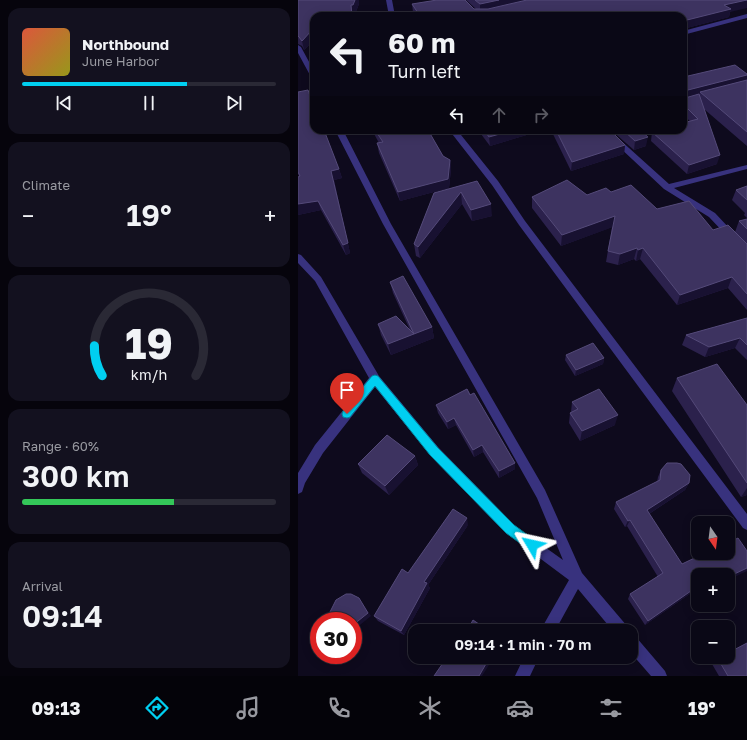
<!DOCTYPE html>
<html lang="en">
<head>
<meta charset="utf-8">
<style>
  body { margin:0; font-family:"Golos Text",sans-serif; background:#13111f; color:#f1f3f6; height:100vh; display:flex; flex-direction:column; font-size:15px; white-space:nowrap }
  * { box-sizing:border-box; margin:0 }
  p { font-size:13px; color:#999aa1 }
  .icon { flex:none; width:22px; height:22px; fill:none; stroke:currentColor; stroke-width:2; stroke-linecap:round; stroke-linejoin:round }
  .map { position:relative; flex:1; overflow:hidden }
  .side { display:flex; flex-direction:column; gap:8px; padding:8px; background:#06040c; width:298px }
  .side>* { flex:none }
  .banner { position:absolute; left:12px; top:12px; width:377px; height:122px; border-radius:12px; box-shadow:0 2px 10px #0003,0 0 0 1px #2a2935; background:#0a0816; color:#f1f3f6; overflow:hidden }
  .needle { width:26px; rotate:166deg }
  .buttons { position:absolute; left:393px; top:516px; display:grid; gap:8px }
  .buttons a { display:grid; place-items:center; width:44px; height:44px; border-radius:8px; background:#0a0816; box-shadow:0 2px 10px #0003,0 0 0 1px #2a2935; font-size:20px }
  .speed { position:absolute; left:12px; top:612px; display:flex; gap:8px; font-size:20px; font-weight:700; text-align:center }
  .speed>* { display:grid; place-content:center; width:52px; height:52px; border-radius:50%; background:#0a0816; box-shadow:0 2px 10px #0003,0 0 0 1px #2a2935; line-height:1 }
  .speed .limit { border:6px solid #d22; background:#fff; color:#111 }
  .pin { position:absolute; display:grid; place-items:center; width:34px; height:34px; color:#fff; margin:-41px -17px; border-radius:50% 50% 50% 0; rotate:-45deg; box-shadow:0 0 4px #0007 }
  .pin .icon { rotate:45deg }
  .me { position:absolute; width:44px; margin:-22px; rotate:306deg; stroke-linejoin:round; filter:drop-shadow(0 0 3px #0008) }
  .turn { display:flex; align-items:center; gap:14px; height:84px; padding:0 12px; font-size:18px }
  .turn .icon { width:52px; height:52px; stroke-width:2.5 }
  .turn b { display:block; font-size:28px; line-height:34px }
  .lanes { display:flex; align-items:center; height:38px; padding:0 12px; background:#0003; justify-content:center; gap:20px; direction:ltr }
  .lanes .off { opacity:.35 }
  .big { font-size:30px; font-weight:600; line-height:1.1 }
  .side .tile { flex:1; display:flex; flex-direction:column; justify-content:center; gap:6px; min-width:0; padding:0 14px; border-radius:12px; background:#13111f }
  .side .dial { align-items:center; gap:0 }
  .dial svg { height:104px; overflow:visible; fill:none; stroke:#2a2935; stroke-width:7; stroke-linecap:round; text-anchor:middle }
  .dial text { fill:#f1f3f6; stroke:none }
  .song { display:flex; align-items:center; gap:12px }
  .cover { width:48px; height:48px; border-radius:6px; background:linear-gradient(135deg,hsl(10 70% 55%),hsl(60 70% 35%)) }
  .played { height:4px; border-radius:2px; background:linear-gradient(90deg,#00cff1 65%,#2a2935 65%) }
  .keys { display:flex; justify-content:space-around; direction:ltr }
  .heat { display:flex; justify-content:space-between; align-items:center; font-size:22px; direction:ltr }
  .charge { height:6px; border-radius:3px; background:linear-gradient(90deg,#34c759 60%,#2a2935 0) }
  .trip { position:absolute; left:110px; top:624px; width:230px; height:40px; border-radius:12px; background:#0a0816; box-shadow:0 2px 10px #0003,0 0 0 1px #2a2935; font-weight:600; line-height:40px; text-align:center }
  .tab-bar { display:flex; height:64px; justify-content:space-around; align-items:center; background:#040309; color:#999aa1 }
  .tab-bar .icon { width:28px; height:28px }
  .tab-bar .on { color:#00cff1 }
  .tab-bar b { font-size:18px; color:#f1f3f6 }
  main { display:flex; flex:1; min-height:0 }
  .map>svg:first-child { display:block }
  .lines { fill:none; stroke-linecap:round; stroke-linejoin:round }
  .street { fill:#38327e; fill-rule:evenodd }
  .wall { fill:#2b214c }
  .shaded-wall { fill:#181131 }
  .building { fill:#3d3360; stroke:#544a79 }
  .route { fill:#00cff1; stroke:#00879d }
</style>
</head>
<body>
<main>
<section class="side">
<div class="tile">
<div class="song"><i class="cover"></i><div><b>Northbound</b><p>June Harbor</p></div></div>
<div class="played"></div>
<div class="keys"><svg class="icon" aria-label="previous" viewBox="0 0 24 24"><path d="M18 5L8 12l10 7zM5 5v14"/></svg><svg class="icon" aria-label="pause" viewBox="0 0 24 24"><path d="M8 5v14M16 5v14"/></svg><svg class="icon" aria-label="next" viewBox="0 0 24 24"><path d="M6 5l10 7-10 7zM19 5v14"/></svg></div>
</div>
<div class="tile"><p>Climate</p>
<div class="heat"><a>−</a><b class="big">19°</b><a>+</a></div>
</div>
<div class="tile dial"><svg viewBox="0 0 100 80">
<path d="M14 69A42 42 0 1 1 86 69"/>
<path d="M14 69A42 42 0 0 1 8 46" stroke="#00cff1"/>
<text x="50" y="56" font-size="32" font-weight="700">19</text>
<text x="50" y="72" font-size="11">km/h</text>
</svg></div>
<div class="tile"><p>Range · 60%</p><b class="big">300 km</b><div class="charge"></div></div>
<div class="tile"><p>Arrival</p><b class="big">09:14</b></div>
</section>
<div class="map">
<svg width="449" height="676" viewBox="0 0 449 676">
  <rect width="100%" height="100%" fill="#0e0a1d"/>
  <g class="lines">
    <!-- street -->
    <path class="street" d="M88,0H94L97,16H91Z
      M449,14V18L385,35V31Z
      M0,45L3,47L16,71V79L13,77L0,53Z
      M37,130H45L93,224L247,490L284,573L329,626L331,631H315L280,589L257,631H242L271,580L208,533L132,455L77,387L25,453L7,483L4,492L0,494V473L17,445L71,378L17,281L0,263V254L3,255L23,277L81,376L140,447L216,525L265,560L239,498L85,224Z
      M151,130H159L200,181L227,221L449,514V530L445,528L221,225L194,185Z
      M303,130H311L371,184L449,165V169L376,188L417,213L449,247V255L446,254L411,217L366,189Z
      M333,635L338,637L367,671L369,676H353L333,653Z
      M226,657H241L232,676H217Z"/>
  </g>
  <!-- wall -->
  <path class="wall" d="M0,0L61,4L57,14H55V16H16V40L6,50L4,46L0,44Z
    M168,0H449L432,12L431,17L385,29V16H118L115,12L114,4L178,9Z
    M385,72L390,76L449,74V146L406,109L419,164L389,174L353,141L354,132L392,121L385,115Z
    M0,92L16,108L41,169L44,178L36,180L52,253L48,255L23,210L0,215L1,176L0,174Z
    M74,130H130L145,156L152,160L153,169L151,188L102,201L81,153L79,143H81Z
    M180,130H243L242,131L192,146Z
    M253,130H312L327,145L326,154L273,171Z
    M313,130H342L348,146L336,150Z
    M179,181L194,216L174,221L164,204L122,258L118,256L116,244L136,193Z
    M449,186V218L446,215L447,213L434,200L438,190Z
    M313,192L415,230L437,232L441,221L449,219V310L430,288L379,305L342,259L338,261L336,259L320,265L308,262L314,227L263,246L234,208V197L289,195Z
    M92,282L134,327L136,338L93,355L83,335L80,324L112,330L95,293Z
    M449,318V360L437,348L407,357L384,345L388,335Z
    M268,355L306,358L305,364L277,376L267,360Z
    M379,378L449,405V495L443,497L374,391Z
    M169,389L217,463V469L201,478L185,452L176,457L158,425L150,429L140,413L138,405Z
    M274,402L317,425L282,441L271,423L272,413L273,412Z
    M117,456L120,465L91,495L64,473L60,464Z
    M363,470L391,483L387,490L351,514L384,564L400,575V594L399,595L396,591L347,625L330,599L332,594L360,577L329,526L327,527L316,509L318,502L359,482L360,477Z
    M170,525L130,585L132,588L106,635L80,621L76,616L110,573Z
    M420,659L449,676H421L414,664Z"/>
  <!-- shaded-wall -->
  <path class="shaded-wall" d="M57,0H61V4L57,14H55V16H54L53,5Z
    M201,0H239L182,12V4Z
    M449,0V8L432,12L431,17L385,29V21L426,5Z
    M14,30L16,40L6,50L4,41Z
    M449,75V80L402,92L401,96L385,100L386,91Z
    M216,130H243L242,131L192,146L191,137Z
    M350,137L348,146L336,150L337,141Z
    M327,145L326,154L273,171L274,162Z
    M422,155L419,164L389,174L391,165Z
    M152,160L153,169L151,188L102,201L100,192Z
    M41,169L44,178L36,180L52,253L48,255L45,245L33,171Z
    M163,192L164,204L122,258L120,247Z
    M20,201L23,210L0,215V204Z
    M193,204L194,216L174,221L173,210Z
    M317,216L315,227L263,246L264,235Z
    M339,248L336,259L320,265L322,254Z
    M345,248L342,259L338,261L340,250Z
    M434,277L430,288L379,305L382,295Z
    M134,327L136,338L93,355L90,344Z
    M442,338L437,348L407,357L411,347Z
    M306,358L305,364L277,376L278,370Z
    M320,415L317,425L282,441L284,431Z
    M156,418L158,425L150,429L149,422Z
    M184,445L185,452L176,457L175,450Z
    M117,456L120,465L91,495L87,486Z
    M217,463V469L201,478V471Z
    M391,483L387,490L346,517L349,510Z
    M449,488V495L443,497Z
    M169,518L170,525L130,585L132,588L106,635L103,631L126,582Z
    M332,520L329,526L327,527L330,521Z
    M449,568V571L430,580V577Z
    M400,586L396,591L347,625L350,621Z
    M61,598L73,616L57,629L55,630V625Z
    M192,657H196L184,676H181Z"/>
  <!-- building -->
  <path class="building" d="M0,0H57L55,5H53L54,16H16V38L14,30L4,41L1,37L0,36Z
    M139,0H167L176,9H190L229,0H449L426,5L433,9L385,21V16H122L114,4Z
    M177,0H201L182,4Z
    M437,65L449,74V75L386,91V96L387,98L401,94L422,155L391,165L354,132L361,130H385V123L400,119L385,104V72L390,76Z
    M449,80V132L402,92Z
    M10,90L16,108V130H26L41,169L33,171L50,243L45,245L20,201L0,204V177L2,176L0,172V92Z
    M77,130H130L145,156L152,160L150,179L100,192L79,143L85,142Z
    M186,130H216L191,137Z
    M258,130H312L327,145L274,162Z
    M325,130H342L350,137L337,141Z
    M269,180L289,195L308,188L313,192L333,185L359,209L391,201L415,230L430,225L449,244V294L434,277L382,295L345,248L340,250L339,248L322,254L310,251L317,216L264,235L234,197Z
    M179,181L193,204L173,210L163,192L120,247L116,244L136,193Z
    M449,186V200L438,190Z
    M449,219V229L441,221Z
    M105,276L134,327L90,344L80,324L98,316L116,334L92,282Z
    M449,318V345L442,338L411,347L388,335Z
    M295,343L306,358L278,370L268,355Z
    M419,364L449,405V483L379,378Z
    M169,389L172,395L176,393L217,463L201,471L184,445L175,450L156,418L149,422L138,405Z
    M301,389L320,415L284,431L272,413L280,409L274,402Z
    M89,435L117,456L87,486L60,464Z
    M369,463H379L383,464L392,475L391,483L349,510L384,564L407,553H430V543L440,538L449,551V568L430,577V575H400V586L350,621L332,594L365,573L332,520L330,521L318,502L362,480L363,470Z
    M155,509L169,518L126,582L129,583L103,631L76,616L104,569L110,573Z
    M48,594H53L61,598L70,613L55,625V621H34L32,612L38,600Z
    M175,620L191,631H169Z
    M449,643V676H430L420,659L424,657H430V653Z
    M153,657H192L181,676H136L147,660L150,662Z"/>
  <!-- route -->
  <path class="route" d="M77,375L80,376L140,448L216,525L238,541L240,545L238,549L234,551L230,549L208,533L132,455L77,386L52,417L49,418L45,417L44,414L45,411L74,376Z"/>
</svg>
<div class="buttons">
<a><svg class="needle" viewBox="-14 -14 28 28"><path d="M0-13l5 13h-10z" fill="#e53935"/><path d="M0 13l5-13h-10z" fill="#999aa1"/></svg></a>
<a>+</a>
<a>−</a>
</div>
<div class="speed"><div class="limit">30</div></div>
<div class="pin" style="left:49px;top:414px;background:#d93025"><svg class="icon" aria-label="arrive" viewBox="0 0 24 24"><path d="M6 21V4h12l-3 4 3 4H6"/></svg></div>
<svg class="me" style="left:234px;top:545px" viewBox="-20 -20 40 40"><path d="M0-17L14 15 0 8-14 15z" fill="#00cff1" stroke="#fff" stroke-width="4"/></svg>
<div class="trip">09:14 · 1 min · 70 m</div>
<div class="banner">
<div class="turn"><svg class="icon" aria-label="left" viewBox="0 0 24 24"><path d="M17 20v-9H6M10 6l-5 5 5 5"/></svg><div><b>60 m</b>Turn left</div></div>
<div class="lanes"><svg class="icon" aria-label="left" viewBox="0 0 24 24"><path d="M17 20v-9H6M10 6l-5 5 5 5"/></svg><svg class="icon off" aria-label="ahead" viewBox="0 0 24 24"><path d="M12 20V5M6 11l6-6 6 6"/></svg><svg class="icon off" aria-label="right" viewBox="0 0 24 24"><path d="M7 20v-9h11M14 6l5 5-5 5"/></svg></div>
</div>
</div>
</main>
<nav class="tab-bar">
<b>09:13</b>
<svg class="icon on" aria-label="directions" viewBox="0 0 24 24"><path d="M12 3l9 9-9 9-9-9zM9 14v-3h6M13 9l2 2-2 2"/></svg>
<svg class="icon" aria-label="music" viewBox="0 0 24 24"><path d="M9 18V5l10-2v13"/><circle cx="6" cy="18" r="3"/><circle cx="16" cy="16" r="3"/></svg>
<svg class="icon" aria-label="phone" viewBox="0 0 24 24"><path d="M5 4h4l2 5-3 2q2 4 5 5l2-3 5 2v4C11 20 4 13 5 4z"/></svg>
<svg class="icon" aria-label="climate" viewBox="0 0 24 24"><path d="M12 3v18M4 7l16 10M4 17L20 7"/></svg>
<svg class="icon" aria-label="car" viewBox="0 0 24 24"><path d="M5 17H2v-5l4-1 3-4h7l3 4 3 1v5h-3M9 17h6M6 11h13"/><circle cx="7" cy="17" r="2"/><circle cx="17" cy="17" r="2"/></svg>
<svg class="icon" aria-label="filters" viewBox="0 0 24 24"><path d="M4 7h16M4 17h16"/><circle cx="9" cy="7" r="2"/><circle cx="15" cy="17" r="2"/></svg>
<b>19°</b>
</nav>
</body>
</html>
